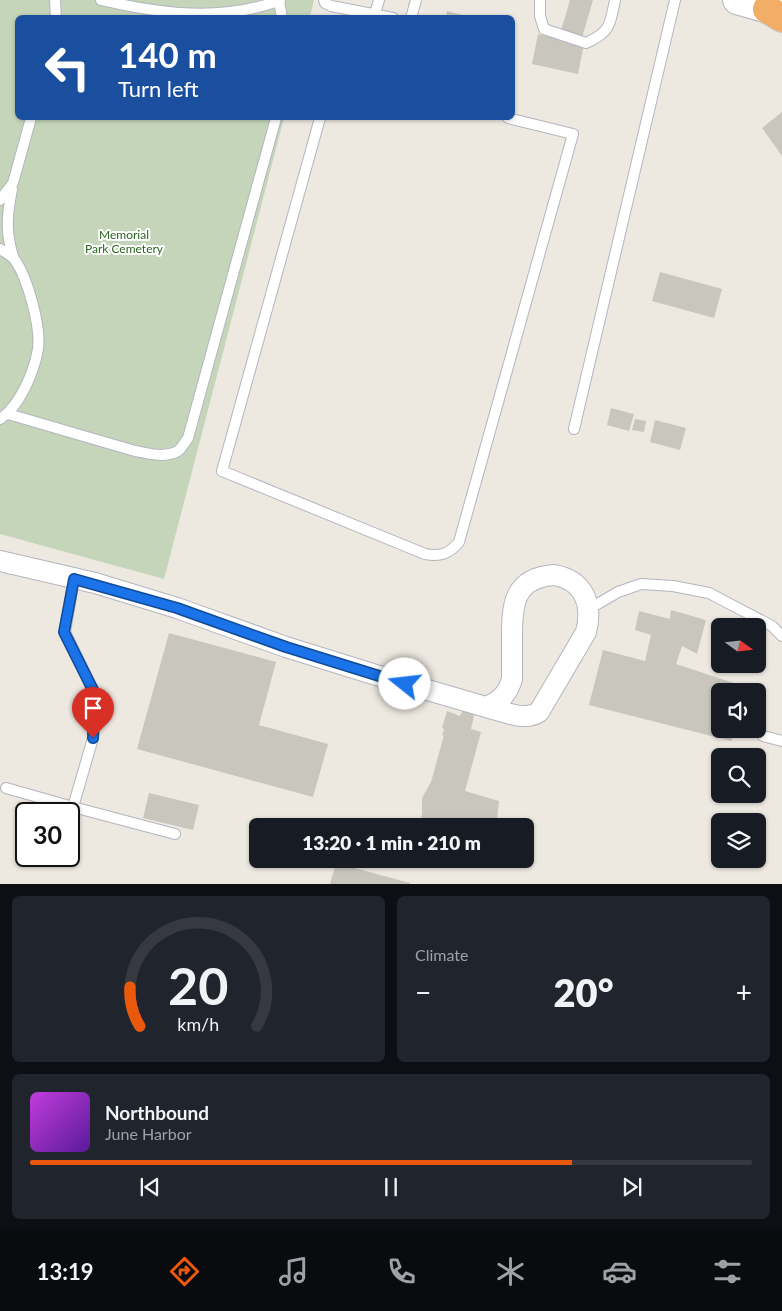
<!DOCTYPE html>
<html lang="en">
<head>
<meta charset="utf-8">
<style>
  body { margin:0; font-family:Lato,sans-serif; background:#20242c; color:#f1f3f6; height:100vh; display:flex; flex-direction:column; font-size:19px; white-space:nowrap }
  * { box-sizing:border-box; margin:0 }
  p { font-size:16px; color:#9ea1a6 }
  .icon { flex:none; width:28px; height:28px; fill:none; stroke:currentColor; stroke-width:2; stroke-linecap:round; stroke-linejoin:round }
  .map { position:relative; height:884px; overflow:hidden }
  .side { display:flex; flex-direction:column; gap:12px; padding:12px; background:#0d0f14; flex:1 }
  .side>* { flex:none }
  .hud { position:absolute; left:15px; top:15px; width:500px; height:105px; border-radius:8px; box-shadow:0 1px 4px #0004; background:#1a4fa0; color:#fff; overflow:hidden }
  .needle { width:32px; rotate:105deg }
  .tools { position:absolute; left:711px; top:618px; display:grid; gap:10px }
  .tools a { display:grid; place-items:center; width:55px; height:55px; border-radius:8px; background:#171b24; box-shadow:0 1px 4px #0004; font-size:25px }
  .speed { position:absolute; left:15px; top:802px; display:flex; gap:10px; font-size:25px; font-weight:700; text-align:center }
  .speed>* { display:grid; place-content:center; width:65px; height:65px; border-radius:50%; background:#171b24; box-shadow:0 1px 4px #0004; line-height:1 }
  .speed .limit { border:2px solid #111; border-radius:8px; background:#fff; color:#111 }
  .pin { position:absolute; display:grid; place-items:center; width:42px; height:42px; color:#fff; margin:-51px -21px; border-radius:50% 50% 50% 0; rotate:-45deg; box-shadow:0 0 5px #0007 }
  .pin .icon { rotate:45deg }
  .me { position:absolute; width:55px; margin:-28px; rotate:286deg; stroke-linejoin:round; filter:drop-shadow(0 0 4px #0008) }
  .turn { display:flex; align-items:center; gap:18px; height:105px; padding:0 20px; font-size:22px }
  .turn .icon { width:65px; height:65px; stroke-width:2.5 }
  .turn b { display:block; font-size:35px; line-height:42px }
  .big { font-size:38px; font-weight:800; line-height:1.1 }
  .side .tile { flex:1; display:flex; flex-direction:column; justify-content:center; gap:8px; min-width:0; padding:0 18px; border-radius:8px; background:#20242c }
  .side .dial { align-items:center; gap:0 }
  .dial svg { height:130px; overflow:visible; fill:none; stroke:#363941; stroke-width:7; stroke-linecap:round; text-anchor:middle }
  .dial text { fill:#f1f3f6; stroke:none }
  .song { display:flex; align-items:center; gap:15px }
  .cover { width:60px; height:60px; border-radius:8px; background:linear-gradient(135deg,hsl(290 70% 55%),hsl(270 70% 35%)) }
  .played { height:5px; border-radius:2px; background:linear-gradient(90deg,#ea580c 75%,#363941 75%) }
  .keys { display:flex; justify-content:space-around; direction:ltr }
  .heat { display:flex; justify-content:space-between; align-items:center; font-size:28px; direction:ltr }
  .side .tiles { flex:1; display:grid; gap:12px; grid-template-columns:1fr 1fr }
  .tile:last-child { grid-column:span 2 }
  .trip { position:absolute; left:249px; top:818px; width:285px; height:50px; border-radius:8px; background:#171b24; box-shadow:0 1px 4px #0004; font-weight:800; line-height:50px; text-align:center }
  .tabs { display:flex; height:80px; justify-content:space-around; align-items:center; background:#090b0e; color:#9ea1a6 }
  .tabs .icon { width:35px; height:35px }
  .tabs .active { color:#ea580c }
  .tabs b { font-size:22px; color:#f1f3f6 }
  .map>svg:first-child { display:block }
  .cemetery { fill:#c5d5b9 }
  .building { fill:#c9c6be }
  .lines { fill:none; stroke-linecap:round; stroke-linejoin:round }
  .lane-casing { stroke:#b4b5bf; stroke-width:12 }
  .street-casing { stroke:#b4b5bf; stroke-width:22 }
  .secondary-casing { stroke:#b4b5bf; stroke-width:30 }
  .highway-casing { stroke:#c8c8c8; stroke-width:30 }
  .lane { stroke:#fff; stroke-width:10 }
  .street { stroke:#fff; stroke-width:20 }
  .secondary { stroke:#fff; stroke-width:28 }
  .highway { stroke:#f2ad67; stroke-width:28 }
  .route-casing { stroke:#114b97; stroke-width:12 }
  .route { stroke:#1a73e8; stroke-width:9 }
  .labels { text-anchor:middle; stroke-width:4; stroke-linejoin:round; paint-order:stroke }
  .park-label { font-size:12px; fill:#2a6521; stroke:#fff }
</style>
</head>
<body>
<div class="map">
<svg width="782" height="884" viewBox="0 0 782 884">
  <rect width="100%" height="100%" fill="#ede8e0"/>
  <!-- cemetery -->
  <path class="cemetery" d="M0,0H314L310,17L18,18V118H284L164,579L0,534Z"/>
  <!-- building -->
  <path class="building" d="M570,0H593L582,38L561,31Z
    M447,11L470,17V18H446Z
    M538,34L584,44L578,74L532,64Z
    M782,112V156L762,128Z
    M660,272L722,289L714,318L652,301Z
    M611,408L634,414L629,431L607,425Z
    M635,419L646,421L644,432L632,430Z
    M655,420L686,428L680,450L650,442Z
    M671,610L706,620L697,654L682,646L676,664L746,687L744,691H720V729H735L731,741L589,705L603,650L645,661L651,635L635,630L639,611L670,619Z
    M169,633L276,662L259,725L328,744L313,797L137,749Z
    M464,708L475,711L471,729L481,732L465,791L499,801L497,820L493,826H472L457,822L456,826H419L422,814V798L431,782L444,735L442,736L444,729L442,728L447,711L460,716Z
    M149,793L199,805L193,830L143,818Z
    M336,863L410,883V884H330Z"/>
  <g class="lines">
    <!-- lane casing -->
    <g class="lane-casing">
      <path id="lane" d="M55,0L56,18
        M101,0C152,12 206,20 258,7C265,5 274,3 280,0
        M324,0L325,3L331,6L393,18
        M540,0V16L544,29L586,43C611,32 610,24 615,0
        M279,1L282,18
        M375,14L379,0
        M411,18L416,0
        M320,118L222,471L425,554C440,557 449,554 459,542L573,134L508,118
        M12,189C7,215 5,233 14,259
        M0,200L13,183L31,118
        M0,249C5,252 12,256 15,260C28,279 41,327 38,349C34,372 20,406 0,419
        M8,414L135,451C149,454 165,458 178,451C182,448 185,442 188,438L276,118
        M574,429L675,0
        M74,579L65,632L95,694L93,738L73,807L175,834
        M589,609L618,592L641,584L673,586L709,593L772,626L782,636
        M763,736L782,741
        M6,788L73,807"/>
    </g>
    <!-- street casing -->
    <g class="street-casing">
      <path id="street" d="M0,561L95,583L177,608L286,647L376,675L486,707
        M554,575C584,580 593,604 586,632L539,712C524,722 503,711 486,707C501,701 508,693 512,679C512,665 512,650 512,636C512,604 514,578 554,575Z"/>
    </g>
    <!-- secondary casing -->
    <g class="secondary-casing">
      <path id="secondary" d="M737,0L782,13"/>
    </g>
    <!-- highway casing -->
    <g class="highway-casing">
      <path id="highway" d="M767,9L782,18"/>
    </g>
    <!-- lane -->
    <use href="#lane" class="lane"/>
    <!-- street -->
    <use href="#street" class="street"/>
    <!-- secondary -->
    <use href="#secondary" class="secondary"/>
    <!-- highway -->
    <use href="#highway" class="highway"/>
  </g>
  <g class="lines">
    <!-- route casing -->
    <g class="route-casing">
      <path id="route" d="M93,738L95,694L64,632L74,579L177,608L286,647L405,684"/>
    </g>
    <!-- route -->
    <use href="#route" class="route"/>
  </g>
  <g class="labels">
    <!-- park labels -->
    <g class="park-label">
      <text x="124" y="239">Memorial<tspan x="124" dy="14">Park Cemetery</tspan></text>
    </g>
  </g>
</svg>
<div class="tools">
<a><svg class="needle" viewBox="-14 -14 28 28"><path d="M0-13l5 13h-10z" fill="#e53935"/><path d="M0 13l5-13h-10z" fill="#9ea1a6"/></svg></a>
<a><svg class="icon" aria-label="sound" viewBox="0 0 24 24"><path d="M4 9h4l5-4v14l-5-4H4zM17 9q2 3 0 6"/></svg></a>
<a><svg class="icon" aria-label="search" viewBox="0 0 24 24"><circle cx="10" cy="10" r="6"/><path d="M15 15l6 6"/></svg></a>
<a><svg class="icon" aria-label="layers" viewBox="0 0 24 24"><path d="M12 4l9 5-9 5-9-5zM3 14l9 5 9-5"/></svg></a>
</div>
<div class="speed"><div class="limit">30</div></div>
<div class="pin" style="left:93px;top:738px;background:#d93025"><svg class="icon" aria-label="arrive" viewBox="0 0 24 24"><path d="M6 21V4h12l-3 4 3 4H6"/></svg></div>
<svg class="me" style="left:405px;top:684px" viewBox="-20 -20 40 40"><circle r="19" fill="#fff"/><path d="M0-13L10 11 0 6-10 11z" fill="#1a73e8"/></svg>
<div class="trip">13:20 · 1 min · 210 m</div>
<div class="hud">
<div class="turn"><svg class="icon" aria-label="left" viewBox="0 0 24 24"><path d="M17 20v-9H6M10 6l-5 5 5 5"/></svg><div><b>140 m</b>Turn left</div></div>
</div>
</div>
<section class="side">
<div class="tiles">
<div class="tile dial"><svg viewBox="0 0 100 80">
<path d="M14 69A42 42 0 1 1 86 69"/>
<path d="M14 69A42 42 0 0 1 8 45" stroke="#ea580c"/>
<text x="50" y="56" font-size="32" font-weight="700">20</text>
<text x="50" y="72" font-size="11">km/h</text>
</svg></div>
<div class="tile"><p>Climate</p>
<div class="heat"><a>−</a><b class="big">20°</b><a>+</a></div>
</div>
<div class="tile">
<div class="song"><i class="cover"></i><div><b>Northbound</b><p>June Harbor</p></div></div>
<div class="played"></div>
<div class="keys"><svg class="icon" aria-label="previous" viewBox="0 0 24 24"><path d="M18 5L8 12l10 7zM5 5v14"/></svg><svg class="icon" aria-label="pause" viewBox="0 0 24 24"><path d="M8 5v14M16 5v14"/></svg><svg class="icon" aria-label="next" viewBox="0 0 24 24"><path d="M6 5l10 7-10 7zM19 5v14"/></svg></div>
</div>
</div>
</section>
<nav class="tabs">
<b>13:19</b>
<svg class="icon active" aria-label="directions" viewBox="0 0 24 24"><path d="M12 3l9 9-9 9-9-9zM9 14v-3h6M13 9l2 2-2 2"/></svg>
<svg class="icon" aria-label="music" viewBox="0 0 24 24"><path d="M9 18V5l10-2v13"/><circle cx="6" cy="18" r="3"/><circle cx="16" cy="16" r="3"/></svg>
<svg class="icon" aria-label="phone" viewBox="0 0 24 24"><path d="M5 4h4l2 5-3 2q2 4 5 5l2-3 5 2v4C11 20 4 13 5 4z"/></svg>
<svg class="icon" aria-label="climate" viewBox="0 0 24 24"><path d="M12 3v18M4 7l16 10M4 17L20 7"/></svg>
<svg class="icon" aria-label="car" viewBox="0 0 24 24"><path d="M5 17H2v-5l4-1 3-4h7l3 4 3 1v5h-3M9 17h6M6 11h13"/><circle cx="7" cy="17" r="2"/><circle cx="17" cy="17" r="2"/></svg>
<svg class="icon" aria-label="filters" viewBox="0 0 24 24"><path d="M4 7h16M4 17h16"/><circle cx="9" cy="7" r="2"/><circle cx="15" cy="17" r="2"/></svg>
</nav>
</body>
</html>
